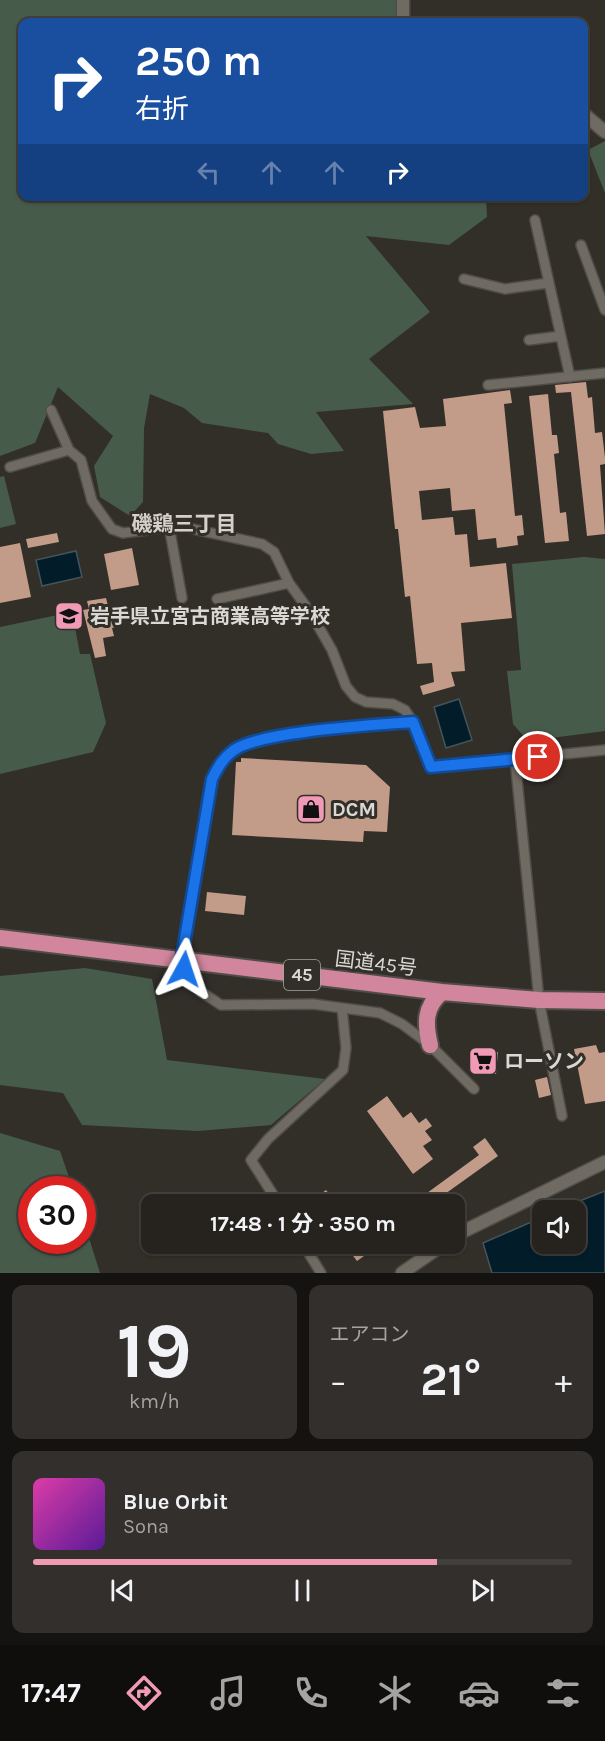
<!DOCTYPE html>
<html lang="ja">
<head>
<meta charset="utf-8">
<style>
  body { margin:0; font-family:Karla,"Noto Sans JP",sans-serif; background:#322f2c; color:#f1f3f6; height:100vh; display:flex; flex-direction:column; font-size:22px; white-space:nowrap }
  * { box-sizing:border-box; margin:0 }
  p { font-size:20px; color:#a4a4a4 }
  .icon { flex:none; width:33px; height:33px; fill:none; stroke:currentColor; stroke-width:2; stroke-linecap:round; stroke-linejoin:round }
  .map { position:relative; height:1273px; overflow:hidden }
  .panel { display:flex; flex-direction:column; gap:12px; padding:12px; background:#151311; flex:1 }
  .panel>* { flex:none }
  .banner { position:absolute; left:18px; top:18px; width:570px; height:183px; border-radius:12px; box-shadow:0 2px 4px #0004,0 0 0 2px #42403d; background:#1a4fa0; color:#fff; overflow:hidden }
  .tools { position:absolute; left:532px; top:1200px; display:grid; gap:12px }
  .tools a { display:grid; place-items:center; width:54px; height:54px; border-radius:12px; background:#26231f; box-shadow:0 2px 4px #0004,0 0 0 2px #42403d; font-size:30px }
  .speed { position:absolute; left:18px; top:1176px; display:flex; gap:12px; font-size:30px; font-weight:700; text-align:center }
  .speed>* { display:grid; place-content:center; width:78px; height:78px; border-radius:50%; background:#26231f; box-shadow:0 2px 4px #0004,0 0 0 2px #42403d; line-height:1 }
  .speed .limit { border:9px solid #d22; background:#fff; color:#111 }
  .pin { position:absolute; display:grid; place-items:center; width:51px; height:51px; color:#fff; margin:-26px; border:3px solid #fff; border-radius:50%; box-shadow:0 2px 6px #0007 }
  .me { position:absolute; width:66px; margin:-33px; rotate:5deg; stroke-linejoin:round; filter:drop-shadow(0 0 4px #0008) }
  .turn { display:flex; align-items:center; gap:21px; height:126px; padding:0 18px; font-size:27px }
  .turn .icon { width:78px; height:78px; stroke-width:2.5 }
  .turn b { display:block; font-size:42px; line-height:51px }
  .lanes { display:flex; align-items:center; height:57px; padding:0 18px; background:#0003; justify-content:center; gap:30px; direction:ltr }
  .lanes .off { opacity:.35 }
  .big { font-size:45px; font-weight:700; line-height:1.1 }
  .panel .card { flex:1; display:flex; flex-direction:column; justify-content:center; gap:9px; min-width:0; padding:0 21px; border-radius:12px; background:#322f2c }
  .panel .dial { align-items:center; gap:0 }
  .dial b { font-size:78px; line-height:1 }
  .song { display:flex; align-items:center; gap:18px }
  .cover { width:72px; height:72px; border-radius:9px; background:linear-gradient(135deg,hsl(320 70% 55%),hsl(270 70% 35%)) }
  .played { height:6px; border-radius:3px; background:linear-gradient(90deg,#f09ab6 75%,#42403d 75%) }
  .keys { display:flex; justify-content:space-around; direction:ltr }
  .heat { display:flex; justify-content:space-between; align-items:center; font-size:33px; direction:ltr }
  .panel .tiles { flex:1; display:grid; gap:12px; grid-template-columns:1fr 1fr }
  .card:last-child { grid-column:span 2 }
  .trip { position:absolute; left:141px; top:1194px; width:324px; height:60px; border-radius:12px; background:#26231f; box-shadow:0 2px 4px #0004,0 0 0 2px #42403d; font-weight:700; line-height:60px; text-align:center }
  .tabs { display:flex; height:96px; justify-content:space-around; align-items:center; background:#0f0e0c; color:#a4a4a4 }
  .tabs .icon { width:42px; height:42px }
  .tabs .on { color:#f09ab6 }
  .tabs b { font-size:27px; color:#f1f3f6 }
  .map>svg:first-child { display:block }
  .green { fill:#475b4b }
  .water { fill:#021c2a; stroke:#43545d; stroke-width:1.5 }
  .building { fill:#c39b89 }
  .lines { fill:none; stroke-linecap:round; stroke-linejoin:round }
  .street-casing { stroke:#504d48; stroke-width:12 }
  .secondary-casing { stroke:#504d48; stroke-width:15 }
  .highway-casing { stroke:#504d48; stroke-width:20 }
  .street { stroke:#6f6b63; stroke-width:9 }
  .secondary { stroke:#6f6b63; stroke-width:12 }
  .highway { stroke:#d2869d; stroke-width:16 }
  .route-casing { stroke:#114b97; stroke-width:15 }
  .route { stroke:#1a73e8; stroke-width:10 }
  .labels { text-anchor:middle; stroke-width:6; stroke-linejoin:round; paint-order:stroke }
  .shield { fill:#322f29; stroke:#a8a5a1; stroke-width:1.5 }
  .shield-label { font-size:18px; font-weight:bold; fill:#dad8d4 }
  .poi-label { font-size:20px; font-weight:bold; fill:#dad8d4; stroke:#322f29; text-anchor:start }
  .street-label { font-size:20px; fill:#dad8d4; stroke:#322f29 }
  .neighbourhood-label { font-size:21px; font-weight:bold; fill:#d5d1c9; stroke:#322f29 }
</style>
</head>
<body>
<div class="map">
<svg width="605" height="1273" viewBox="0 0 605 1273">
  <rect width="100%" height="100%" fill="#322f29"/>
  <!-- green -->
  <path class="green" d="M0,0H400L404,22H22V196L486,197L487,217L449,245L366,236L430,312L369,359L413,404L316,412L344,451L311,454L278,444L268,433L202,423L184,408L150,394L144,428L143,502L130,516L100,497L94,466L113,436L58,387L35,443L0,456Z
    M605,141V193L588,150Z
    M4,476L16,524L0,528V477Z
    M584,557L605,559V731L528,741L513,724L507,671L521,670L512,564Z
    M72,612L80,654H90L106,723L93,752L0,774V627Z
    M85,968L152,979L167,1060L325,1079L271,1125L198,1131L82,1125L63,1093L0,1085V976Z
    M0,1133L60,1151L73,1189L32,1190V1240H82L83,1219L100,1273H0Z"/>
  <!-- water -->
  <path class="water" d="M76,551L82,577L42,586L36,560Z
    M459,699L472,740L446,748L434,707Z
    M605,1191V1273H492L483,1243L543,1217V1244H576V1210H557Z"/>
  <!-- building -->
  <path class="building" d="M586,382L588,398L592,397L595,433L602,432L605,458V464L600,465L605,534L587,536L571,392L556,393L555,385Z
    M510,390L512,403L504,404L515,516L522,515L524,535L517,536L518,545L497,548L496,538L478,540L475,509L452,511L450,488L419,491L422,520L453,517L455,535L467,534L470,567L506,563L512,618L461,623L465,671L451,672L455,686L423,695L420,686L434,682L432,663L417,664L410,596L405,597L398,529H395L383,411L415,407L420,428L446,426L443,399Z
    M548,394L552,435H557L559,453L554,454L560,513L566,512L569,541L545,543L529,396Z
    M57,533L59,542L28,548L26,539Z
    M20,543L31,597L0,603V547Z
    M132,548L139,585L111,590L104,554Z
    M106,598L109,610L118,608L121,626L112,628L114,636L103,638L106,656L95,658L83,610L89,609L87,601Z
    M241,758L366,765L390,787L387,832L364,831L363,842L232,835L236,762H241Z
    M207,892L246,896L244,915L205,911Z
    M596,1045L599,1053L605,1052V1101L585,1104L574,1049Z
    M471,1050L498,1052L496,1074L469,1071Z
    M547,1077L551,1095L539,1098L535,1080Z
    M387,1096L403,1118L411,1112L419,1123L426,1118L432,1126L425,1131L432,1140L423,1146L433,1159L413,1174L367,1111Z
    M485,1138L498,1156L431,1204H412L479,1155L473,1147Z
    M326,1190L337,1204H307Z
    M344,1244H365L371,1251L357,1261Z"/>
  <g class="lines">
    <!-- street casing -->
    <g class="street-casing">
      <path id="street" d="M535,220L570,377
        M581,245L605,310
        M464,279L505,289L548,283
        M529,340L561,336
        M488,385L605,373
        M51,410L69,450L81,460L92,501L112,529L123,533L179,526L262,544L274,552L289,583L310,612L332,650L346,686L355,697L366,702L393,704L405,710L413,722
        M10,467L69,450
        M169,526L182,598
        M217,599L289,583
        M515,759L539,1000L562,1116
        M474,1089L430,1045L402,1024L380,1013L313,1004L221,1005L200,991L181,962L212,779C218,767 223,758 234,750C262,731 375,725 413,722L431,767L605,750
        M279,1204L251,1160L268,1139L343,1070L346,1048L342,1008
        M303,1244L321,1273"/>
    </g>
    <!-- secondary casing -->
    <g class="secondary-casing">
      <path id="secondary" d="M403,22V0
        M584,114L605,132
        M454,1236L605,1162
        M402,1273L444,1244"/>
    </g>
    <!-- highway casing -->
    <g class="highway-casing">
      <path id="highway" d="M0,938L442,992L539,1000L605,1001
        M430,1045C425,1024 424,1007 442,992"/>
    </g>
    <!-- street -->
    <use href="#street" class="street"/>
    <!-- secondary -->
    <use href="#secondary" class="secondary"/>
    <!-- highway -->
    <use href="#highway" class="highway"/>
  </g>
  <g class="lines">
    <!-- route casing -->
    <g class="route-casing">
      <path id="route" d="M184,969L181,962L212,779C218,767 223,758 234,750C262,731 375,725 413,722L431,767L538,757"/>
    </g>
    <!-- route -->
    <use href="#route" class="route"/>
  </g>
  <!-- icons -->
  <defs>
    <g id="school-square" transform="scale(1.5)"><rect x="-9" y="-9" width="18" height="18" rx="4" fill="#f09ab6" stroke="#322f29"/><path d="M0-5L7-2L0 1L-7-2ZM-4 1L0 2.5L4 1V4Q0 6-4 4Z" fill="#111"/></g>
    <g id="shop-square" transform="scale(1.5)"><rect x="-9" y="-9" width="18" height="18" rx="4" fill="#f09ab6" stroke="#322f29"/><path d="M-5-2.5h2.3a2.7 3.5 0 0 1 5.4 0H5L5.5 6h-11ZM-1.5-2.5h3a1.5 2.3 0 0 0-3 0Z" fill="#111"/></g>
    <g id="supermarket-square" transform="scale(1.5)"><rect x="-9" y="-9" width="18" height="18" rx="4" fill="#f09ab6" stroke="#322f29"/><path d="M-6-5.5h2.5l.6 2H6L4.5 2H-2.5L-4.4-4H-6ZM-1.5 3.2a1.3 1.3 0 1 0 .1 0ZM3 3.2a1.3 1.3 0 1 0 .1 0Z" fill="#111"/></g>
  </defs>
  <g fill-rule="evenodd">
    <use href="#school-square" x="69" y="616"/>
    <use href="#shop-square" x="311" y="809"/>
    <use href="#supermarket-square" x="483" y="1061"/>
  </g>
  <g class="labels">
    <!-- shield labels -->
    <rect class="shield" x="284" y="960" width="36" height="30" rx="4.5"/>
    <g class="shield-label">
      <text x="302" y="981">45</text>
    </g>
    <!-- poi labels -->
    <g class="poi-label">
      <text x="90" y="623">岩手県立宮古商業高等学校</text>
      <text x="332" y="816">DCM</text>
      <text x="504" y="1068">ローソン</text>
    </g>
    <!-- street labels -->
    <g class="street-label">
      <text transform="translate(376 963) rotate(7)" y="7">国道45号</text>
    </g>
    <!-- neighbourhood labels -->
    <g class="neighbourhood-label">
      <text x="184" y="531">磯鶏三丁目</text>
    </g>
  </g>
</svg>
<div class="tools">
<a><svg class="icon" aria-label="sound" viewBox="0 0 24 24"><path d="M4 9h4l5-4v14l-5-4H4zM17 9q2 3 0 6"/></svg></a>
</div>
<div class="speed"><div class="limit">30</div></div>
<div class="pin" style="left:538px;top:757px;background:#d93025"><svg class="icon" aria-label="arrive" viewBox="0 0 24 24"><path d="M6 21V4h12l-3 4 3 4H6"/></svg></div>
<svg class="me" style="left:184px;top:969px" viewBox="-20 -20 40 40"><path d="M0-17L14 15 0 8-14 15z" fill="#1a73e8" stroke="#fff" stroke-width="4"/></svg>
<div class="trip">17:48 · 1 分 · 350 m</div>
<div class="banner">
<div class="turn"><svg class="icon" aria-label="right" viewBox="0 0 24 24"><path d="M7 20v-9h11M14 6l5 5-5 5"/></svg><div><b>250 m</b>右折</div></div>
<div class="lanes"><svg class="icon off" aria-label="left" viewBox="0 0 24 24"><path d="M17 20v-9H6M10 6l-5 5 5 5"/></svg><svg class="icon off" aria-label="ahead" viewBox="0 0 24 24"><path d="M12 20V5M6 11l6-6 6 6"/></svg><svg class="icon off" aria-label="ahead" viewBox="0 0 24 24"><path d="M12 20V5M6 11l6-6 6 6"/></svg><svg class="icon" aria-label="right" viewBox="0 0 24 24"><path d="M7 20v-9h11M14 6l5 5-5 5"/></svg></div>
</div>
</div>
<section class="panel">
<div class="tiles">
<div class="card dial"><b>19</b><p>km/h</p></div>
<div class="card"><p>エアコン</p>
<div class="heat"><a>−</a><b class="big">21°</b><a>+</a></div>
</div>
<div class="card">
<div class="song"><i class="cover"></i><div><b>Blue Orbit</b><p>Sona</p></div></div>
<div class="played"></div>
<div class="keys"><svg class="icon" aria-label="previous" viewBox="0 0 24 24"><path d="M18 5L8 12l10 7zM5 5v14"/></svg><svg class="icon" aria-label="pause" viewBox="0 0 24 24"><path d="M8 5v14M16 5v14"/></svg><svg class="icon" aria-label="next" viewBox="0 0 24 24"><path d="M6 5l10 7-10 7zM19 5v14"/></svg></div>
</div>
</div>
</section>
<nav class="tabs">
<b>17:47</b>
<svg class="icon on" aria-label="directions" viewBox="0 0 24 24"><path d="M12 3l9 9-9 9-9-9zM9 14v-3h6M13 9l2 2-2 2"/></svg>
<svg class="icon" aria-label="music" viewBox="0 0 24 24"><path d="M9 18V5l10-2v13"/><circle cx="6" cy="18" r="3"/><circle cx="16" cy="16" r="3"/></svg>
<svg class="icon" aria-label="phone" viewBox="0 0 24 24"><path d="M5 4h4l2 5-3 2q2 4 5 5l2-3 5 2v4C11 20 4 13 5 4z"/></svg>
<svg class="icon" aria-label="climate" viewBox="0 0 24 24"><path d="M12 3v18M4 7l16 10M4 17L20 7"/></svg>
<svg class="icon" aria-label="car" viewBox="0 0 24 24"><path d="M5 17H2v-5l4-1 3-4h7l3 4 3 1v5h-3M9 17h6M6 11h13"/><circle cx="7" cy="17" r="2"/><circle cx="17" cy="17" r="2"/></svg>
<svg class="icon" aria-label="filters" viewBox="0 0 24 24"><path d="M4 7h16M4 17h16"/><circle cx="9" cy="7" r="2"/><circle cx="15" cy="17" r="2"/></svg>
</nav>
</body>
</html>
